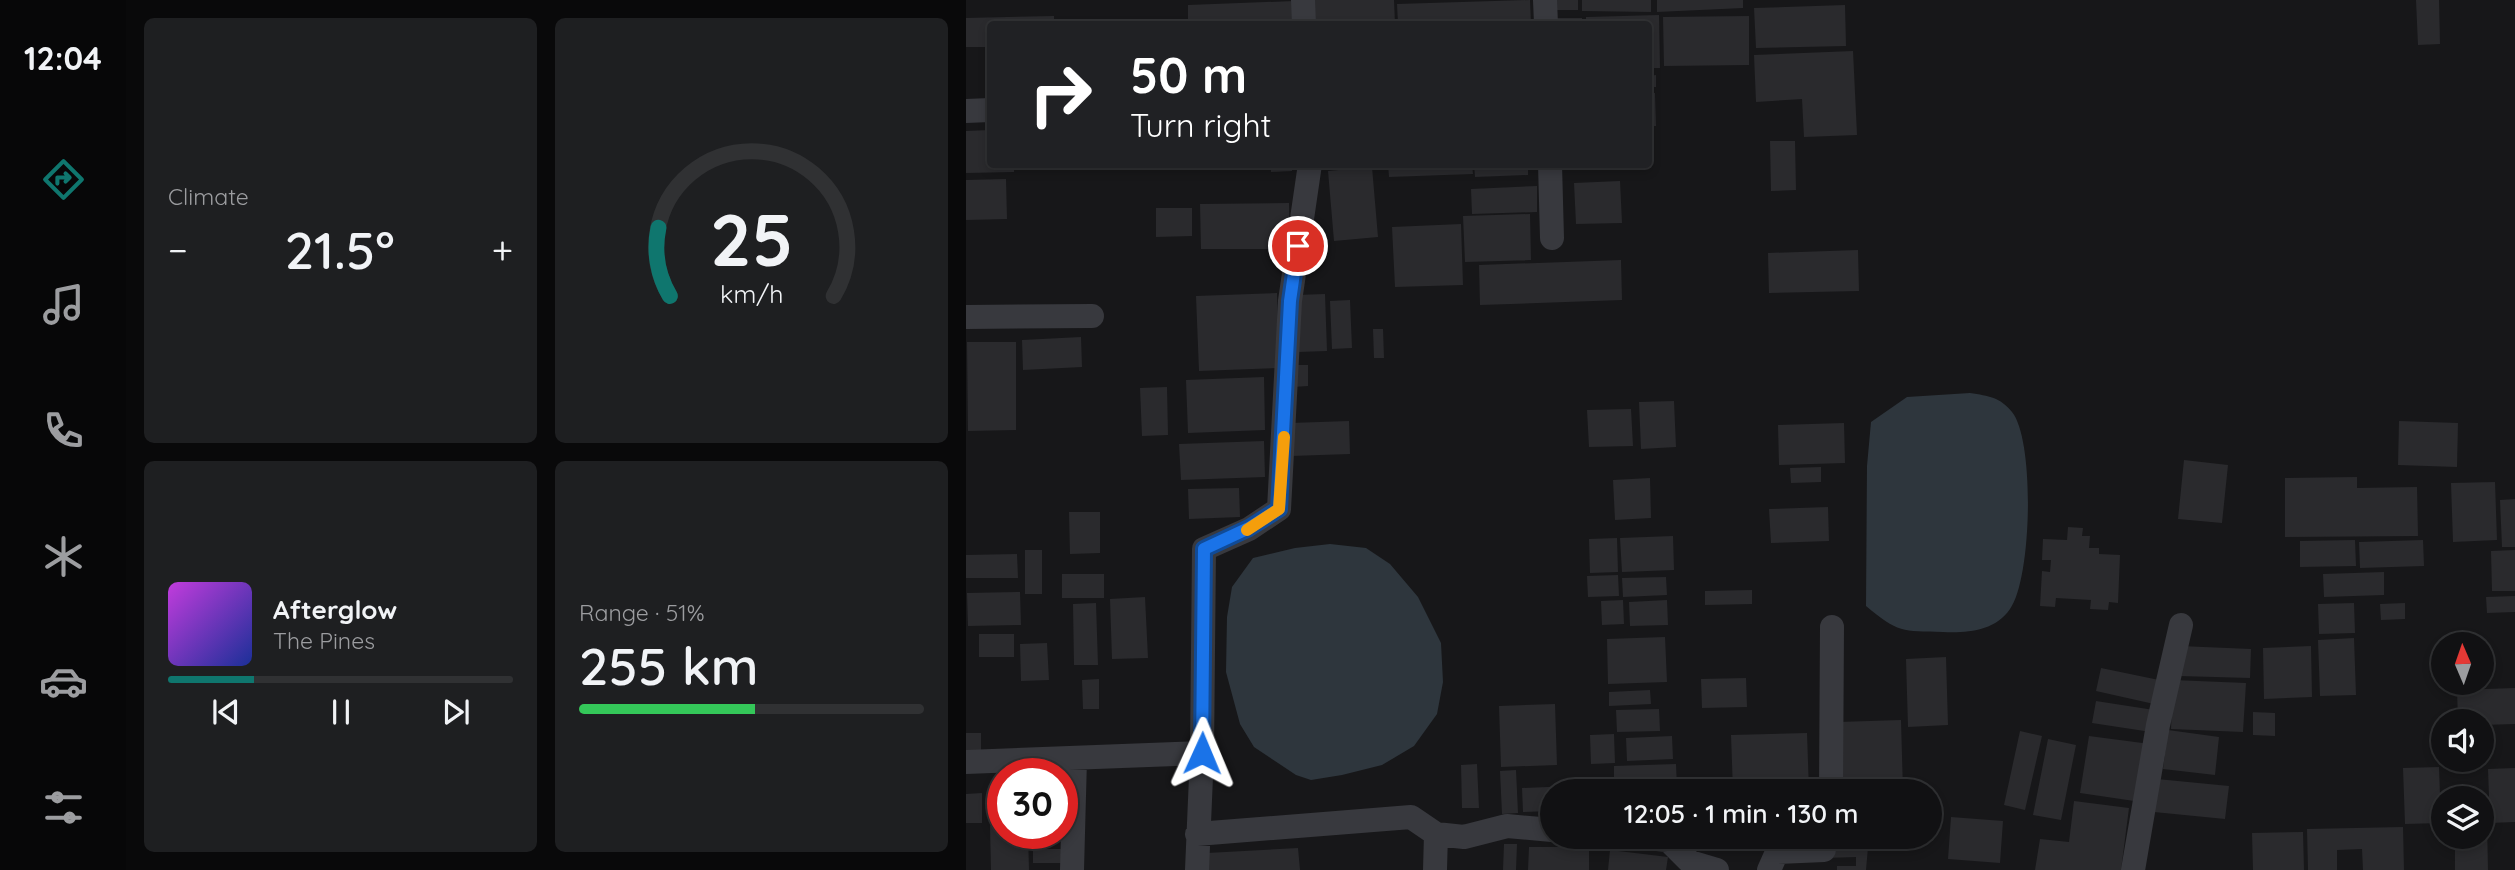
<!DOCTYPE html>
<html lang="en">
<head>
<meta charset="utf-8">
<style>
  body { margin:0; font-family:Quicksand,sans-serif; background:#1e1f21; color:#f1f3f6; height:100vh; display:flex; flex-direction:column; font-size:26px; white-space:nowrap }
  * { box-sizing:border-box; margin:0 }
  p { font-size:23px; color:#9c9da0 }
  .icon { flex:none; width:38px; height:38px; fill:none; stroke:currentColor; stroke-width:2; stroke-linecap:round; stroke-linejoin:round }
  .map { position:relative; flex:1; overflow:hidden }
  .details { display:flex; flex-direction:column; gap:18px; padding:18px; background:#09090a; width:840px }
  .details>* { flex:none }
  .hud { position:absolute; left:21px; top:21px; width:665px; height:147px; border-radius:7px; box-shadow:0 4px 10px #0003,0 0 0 2px #303133; background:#202124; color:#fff; overflow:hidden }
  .needle { width:46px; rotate:358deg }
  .tools { position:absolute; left:1465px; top:632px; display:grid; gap:14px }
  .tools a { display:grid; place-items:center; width:63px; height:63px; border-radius:50%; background:#111113; box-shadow:0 4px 10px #0003,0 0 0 2px #303133; font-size:35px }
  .speed { position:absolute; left:21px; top:758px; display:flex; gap:14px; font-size:35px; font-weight:700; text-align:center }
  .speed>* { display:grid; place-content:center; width:91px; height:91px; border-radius:50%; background:#111113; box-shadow:0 4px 10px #0003,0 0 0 2px #303133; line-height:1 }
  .speed .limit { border:10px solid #d22; background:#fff; color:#111 }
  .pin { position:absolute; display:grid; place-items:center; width:60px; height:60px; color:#fff; margin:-30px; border:4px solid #fff; border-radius:50%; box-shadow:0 2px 7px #0007 }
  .me { position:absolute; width:77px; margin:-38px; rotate:1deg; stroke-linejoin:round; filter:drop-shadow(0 0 5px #0008) }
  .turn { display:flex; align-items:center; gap:24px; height:147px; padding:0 28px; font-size:32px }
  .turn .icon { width:91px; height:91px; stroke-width:2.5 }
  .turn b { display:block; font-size:49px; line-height:60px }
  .big { font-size:52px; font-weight:600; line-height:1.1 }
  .details .widget { flex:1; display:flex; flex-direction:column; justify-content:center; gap:10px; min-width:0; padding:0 24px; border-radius:10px; background:#1e1f21 }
  .details .dial { align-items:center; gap:0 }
  .dial svg { height:182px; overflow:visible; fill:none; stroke:#303133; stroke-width:7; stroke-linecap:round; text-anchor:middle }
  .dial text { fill:#f1f3f6; stroke:none }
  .song { display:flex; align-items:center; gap:21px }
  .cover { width:84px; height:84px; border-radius:10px; background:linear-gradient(135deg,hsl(290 70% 55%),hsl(230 70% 35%)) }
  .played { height:7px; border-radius:4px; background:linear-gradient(90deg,#0f766e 25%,#303133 25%) }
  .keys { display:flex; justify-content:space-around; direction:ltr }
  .heat { display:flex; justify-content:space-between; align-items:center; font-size:38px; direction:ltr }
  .charge { height:10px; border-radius:5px; background:linear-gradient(90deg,#34c759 51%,#303133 0) }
  .details .tiles { flex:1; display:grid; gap:18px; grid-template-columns:repeat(2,1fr) }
  .trip { position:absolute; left:574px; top:779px; width:402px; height:70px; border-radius:35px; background:#111113; box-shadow:0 4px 10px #0003,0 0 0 2px #303133; font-weight:600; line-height:70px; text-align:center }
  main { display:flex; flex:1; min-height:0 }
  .menu { display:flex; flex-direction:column; width:126px; justify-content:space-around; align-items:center; background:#070708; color:#9c9da0 }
  .menu .icon { width:49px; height:49px }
  .menu .current { color:#0f766e }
  .menu b { font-size:32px; color:#f1f3f6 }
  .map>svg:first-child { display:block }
  .water { fill:#2e363d }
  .building { fill:#2a2a2d }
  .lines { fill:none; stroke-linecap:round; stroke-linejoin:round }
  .minor { stroke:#38393e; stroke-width:24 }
  .route-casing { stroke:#114b97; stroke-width:18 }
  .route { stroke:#1a73e8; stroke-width:12 }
  .slow { stroke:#f59e0b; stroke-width:12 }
</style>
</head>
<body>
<main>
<nav class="menu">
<b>12:04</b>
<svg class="icon current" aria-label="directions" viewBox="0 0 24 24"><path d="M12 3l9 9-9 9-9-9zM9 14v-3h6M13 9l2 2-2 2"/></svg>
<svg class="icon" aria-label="music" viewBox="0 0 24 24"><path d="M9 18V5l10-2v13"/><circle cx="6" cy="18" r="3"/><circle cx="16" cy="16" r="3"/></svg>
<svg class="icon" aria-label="phone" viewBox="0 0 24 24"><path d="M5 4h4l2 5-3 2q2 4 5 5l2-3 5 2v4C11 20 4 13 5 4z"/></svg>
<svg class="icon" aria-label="climate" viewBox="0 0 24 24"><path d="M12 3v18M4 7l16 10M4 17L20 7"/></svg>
<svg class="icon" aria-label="car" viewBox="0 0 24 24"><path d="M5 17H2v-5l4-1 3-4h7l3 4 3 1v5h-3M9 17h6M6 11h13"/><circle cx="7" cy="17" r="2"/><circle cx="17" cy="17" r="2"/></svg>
<svg class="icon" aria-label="filters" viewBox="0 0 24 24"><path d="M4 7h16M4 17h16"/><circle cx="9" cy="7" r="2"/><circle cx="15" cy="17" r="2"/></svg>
</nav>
<section class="details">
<div class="tiles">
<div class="widget"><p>Climate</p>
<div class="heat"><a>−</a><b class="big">21.5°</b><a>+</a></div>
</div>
<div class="widget dial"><svg viewBox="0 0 100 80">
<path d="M14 69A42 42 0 1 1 86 69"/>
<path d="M14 69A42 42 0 0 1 9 39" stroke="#0f766e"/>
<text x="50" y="56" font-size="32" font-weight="700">25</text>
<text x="50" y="72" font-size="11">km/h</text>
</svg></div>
<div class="widget">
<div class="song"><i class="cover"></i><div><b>Afterglow</b><p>The Pines</p></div></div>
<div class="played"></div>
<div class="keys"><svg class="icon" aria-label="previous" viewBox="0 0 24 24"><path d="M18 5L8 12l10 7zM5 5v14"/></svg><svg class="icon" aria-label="pause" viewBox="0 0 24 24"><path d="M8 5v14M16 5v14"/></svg><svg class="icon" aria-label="next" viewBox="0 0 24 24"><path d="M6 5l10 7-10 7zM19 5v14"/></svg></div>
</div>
<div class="widget"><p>Range · 51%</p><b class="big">255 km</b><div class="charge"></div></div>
</div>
</section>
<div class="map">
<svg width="1549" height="870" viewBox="0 0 1549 870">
  <rect width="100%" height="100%" fill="#171719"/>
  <!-- water -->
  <path class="water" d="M1004,393C1023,396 1034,397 1046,412C1069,440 1066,579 1044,609C1029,631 1002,633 977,632C936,631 932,633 900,606L901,466L905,422L941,397Z
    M364,544L400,548L424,564L452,597L475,643L477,682L471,714L448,746L416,765L376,775L345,780L330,775L288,747L274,724L260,672L261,617L266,587L287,558L329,548Z"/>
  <!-- building -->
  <path class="building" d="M347,0H428L429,24H348Z
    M564,0L565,24H432L431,4Z
    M584,0H612V10H584Z
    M616,0H685V12L616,11Z
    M691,0H777V8L691,12Z
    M1450,0H1473L1474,44L1452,45Z
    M328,1L329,24H222V5Z
    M879,5L880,46L790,48L788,8Z
    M693,15L694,68H682V24H620V17Z
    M88,16V24H24V47H0V18Z
    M783,16V65L698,66L697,17Z
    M587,18H616V24H587Z
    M887,51L891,135L838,137L836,99L790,102L788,55Z
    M690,75V87H682V76Z
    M682,93H689L690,126H682Z
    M24,130V164H48V172L0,173V131Z
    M804,141H829L830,190L805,191Z
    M204,164H226L227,168L204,169Z
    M305,164H326V171L305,172Z
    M422,164H506L507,174L423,177Z
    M508,164H562V175L509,177Z
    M406,167L412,237L368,241L362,171Z
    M40,179L41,219L0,220V180Z
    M654,181L656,223L610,224L608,183Z
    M571,186V212L506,214L505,189Z
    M323,203L324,249H235L234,204Z
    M190,208H226V236L190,237Z
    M564,214L565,260L499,262L497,216Z
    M495,224L497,285L429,287L426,227Z
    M892,250L893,291L803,293L802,253Z
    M655,260L656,300L514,305L513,265Z
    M311,293L313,368L233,371L230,296Z
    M359,294L361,351L332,352L330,295Z
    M384,300L386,348L366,349L364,301Z
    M407,329H417L418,358H408Z
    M115,337L116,367L57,370L56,340Z
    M1,342H50V430L2,431Z
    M326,365H342V386L327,387Z
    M298,377L299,430L222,433L220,380Z
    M201,387L202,435L176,436L174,388Z
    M708,401L710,447L675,449L673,402Z
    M665,409L667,446L623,447L621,410Z
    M383,421L384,454L325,456L324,423Z
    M1433,421L1492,423L1491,467L1432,465Z
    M878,423L879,463L813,465L812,425Z
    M298,441L299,477L215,480L213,444Z
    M1218,460L1262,465L1256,523L1212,519Z
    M855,467V482L825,483L824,468Z
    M1391,477V488L1451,487L1452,536L1319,537V478Z
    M684,478L685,518L649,520L647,480Z
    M1529,482L1531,540L1487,542L1485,483Z
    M273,488L274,517L223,519L222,489Z
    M1549,499V547H1536L1534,500Z
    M862,507L863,541L805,543L803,509Z
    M103,512H134V553L104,554Z
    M1102,527L1117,528L1116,536H1124L1123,548H1133V554L1154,555L1152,603L1143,602L1142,610L1124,609L1125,600L1090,598L1089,607L1074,606L1076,571L1084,572L1085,560H1076L1077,539L1101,540Z
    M707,536L708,570L656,572L654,538Z
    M651,538L652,572L624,573L623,539Z
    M1389,540L1390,566L1334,567V541Z
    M1457,540L1458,566L1394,568L1393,542Z
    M59,550H76V594H59Z
    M1549,550V591H1526L1525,551Z
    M51,554L52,578H0V555Z
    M1418,572V595L1358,597L1357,574Z
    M96,574H138V598H96Z
    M652,575L653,596L622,597L621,576Z
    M700,577L701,595L657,597L656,578Z
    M786,590V604L739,605V591Z
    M54,592L55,625L2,626L1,593Z
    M1549,596V612L1521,613L1520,597Z
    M179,597L182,658L146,659L144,599Z
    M657,600L658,624L636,625L635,601Z
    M701,600L702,625L664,626L663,602Z
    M130,603L132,665H108L107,604Z
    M1388,603L1389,633L1353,634L1352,604Z
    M1439,603V619L1415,620L1414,604Z
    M13,634H48V657H13Z
    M699,637L701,682L642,684L641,639Z
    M1388,638L1390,695L1354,696L1352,640Z
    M81,643L83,680L55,681L54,644Z
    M1214,646L1285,649L1284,678L1213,676Z
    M1345,646L1346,697L1298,699L1297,648Z
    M980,657L982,725L942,727L940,659Z
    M1135,668L1193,680L1188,704L1130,691Z
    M780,678L781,707L736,708L735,679Z
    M133,679V709H117L116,680Z
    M1207,680L1280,683L1277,732L1205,729Z
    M1549,688V724L1516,725V721H1492L1491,690Z
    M684,690L685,704L643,706V692Z
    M1130,701L1188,710L1185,732L1126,723Z
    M589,704L591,765L535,767L533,706Z
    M693,709L694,731L651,732L650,710Z
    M1287,712L1309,713V736L1287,735Z
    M935,720L937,791H874L872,722Z
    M1202,730L1253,737L1249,775L1197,769Z
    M1054,731L1076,736L1059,810L1038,805Z
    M0,733H15V756H0Z
    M841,733L843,791H767L765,735Z
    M648,734L649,763L625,764L624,735Z
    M706,736L707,759L661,761L660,738Z
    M1123,736L1184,744L1175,802L1114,793Z
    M1082,739L1110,745L1095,820L1067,815Z
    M511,764L513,808H496L495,765Z
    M710,764L711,788L648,790V766Z
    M1473,767L1475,823L1439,824L1437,768Z
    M1549,768V822L1524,823L1522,769Z
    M550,770L552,813L536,814L534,771Z
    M1191,779L1263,786L1259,819L1188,812Z
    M605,786V791H586V811L557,812L556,788Z
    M633,786L634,791H613V787Z
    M16,793V823H0V794Z
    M1108,801L1163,808L1155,870H1069L1074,839L1103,842Z
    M985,817L1037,821L1034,863L982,859Z
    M1516,823H1521L1522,870H1489V850L1506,849V836H1516Z
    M37,825V833H62L63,870H25L24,826Z
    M1437,827L1438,870H1397L1396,849L1371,850V870H1342L1341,829Z
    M1337,832L1338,870H1287L1286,833Z
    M859,836H903L900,870H871V866H890V857L859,858Z
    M538,844H551L550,870H537Z
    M563,847H623V870H562Z
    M332,848L334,870H242L241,853Z
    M67,849H102V863H67Z
    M644,850L702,857L700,870H642Z"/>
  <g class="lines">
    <!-- minor -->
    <path class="minor" d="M337,0L338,24
      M579,0L580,24
      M0,111L24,110
      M584,164L586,238
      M0,317L126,316
      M0,762L236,753L238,549L283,529L313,509L324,301L344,164
      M865,791L866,627
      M231,834L445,817L470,834L498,837L541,826L586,830
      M657,836L702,840L724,862L751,870
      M106,870L109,759
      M231,870L236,753
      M469,870L470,834
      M803,870L811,852L858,850L857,836
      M1167,870L1192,725L1215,625"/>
  </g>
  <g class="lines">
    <!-- route casing -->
    <g class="route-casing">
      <path id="route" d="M236,753L238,549L283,528L313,509L324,301L332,246"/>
    </g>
    <!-- route -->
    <use href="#route" class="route"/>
    <!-- slow -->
    <path class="slow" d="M281,530L313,509L318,437"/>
  </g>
</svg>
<div class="tools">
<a><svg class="needle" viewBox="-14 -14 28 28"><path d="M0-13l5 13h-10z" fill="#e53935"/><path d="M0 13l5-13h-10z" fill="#9c9da0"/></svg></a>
<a><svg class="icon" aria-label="sound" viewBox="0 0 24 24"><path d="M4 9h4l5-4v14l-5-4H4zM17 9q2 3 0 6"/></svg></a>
<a><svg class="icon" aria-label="layers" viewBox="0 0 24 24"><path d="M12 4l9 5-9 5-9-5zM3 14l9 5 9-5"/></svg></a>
</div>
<div class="speed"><div class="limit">30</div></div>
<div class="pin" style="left:332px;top:246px;background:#d93025"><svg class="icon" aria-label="arrive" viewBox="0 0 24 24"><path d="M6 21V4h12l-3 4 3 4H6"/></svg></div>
<svg class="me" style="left:236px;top:753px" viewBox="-20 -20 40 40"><path d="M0-17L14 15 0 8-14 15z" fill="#1a73e8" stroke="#fff" stroke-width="4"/></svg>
<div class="trip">12:05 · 1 min · 130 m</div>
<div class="hud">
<div class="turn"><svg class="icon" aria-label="right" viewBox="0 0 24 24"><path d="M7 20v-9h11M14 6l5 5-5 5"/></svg><div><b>50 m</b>Turn right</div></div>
</div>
</div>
</main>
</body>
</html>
